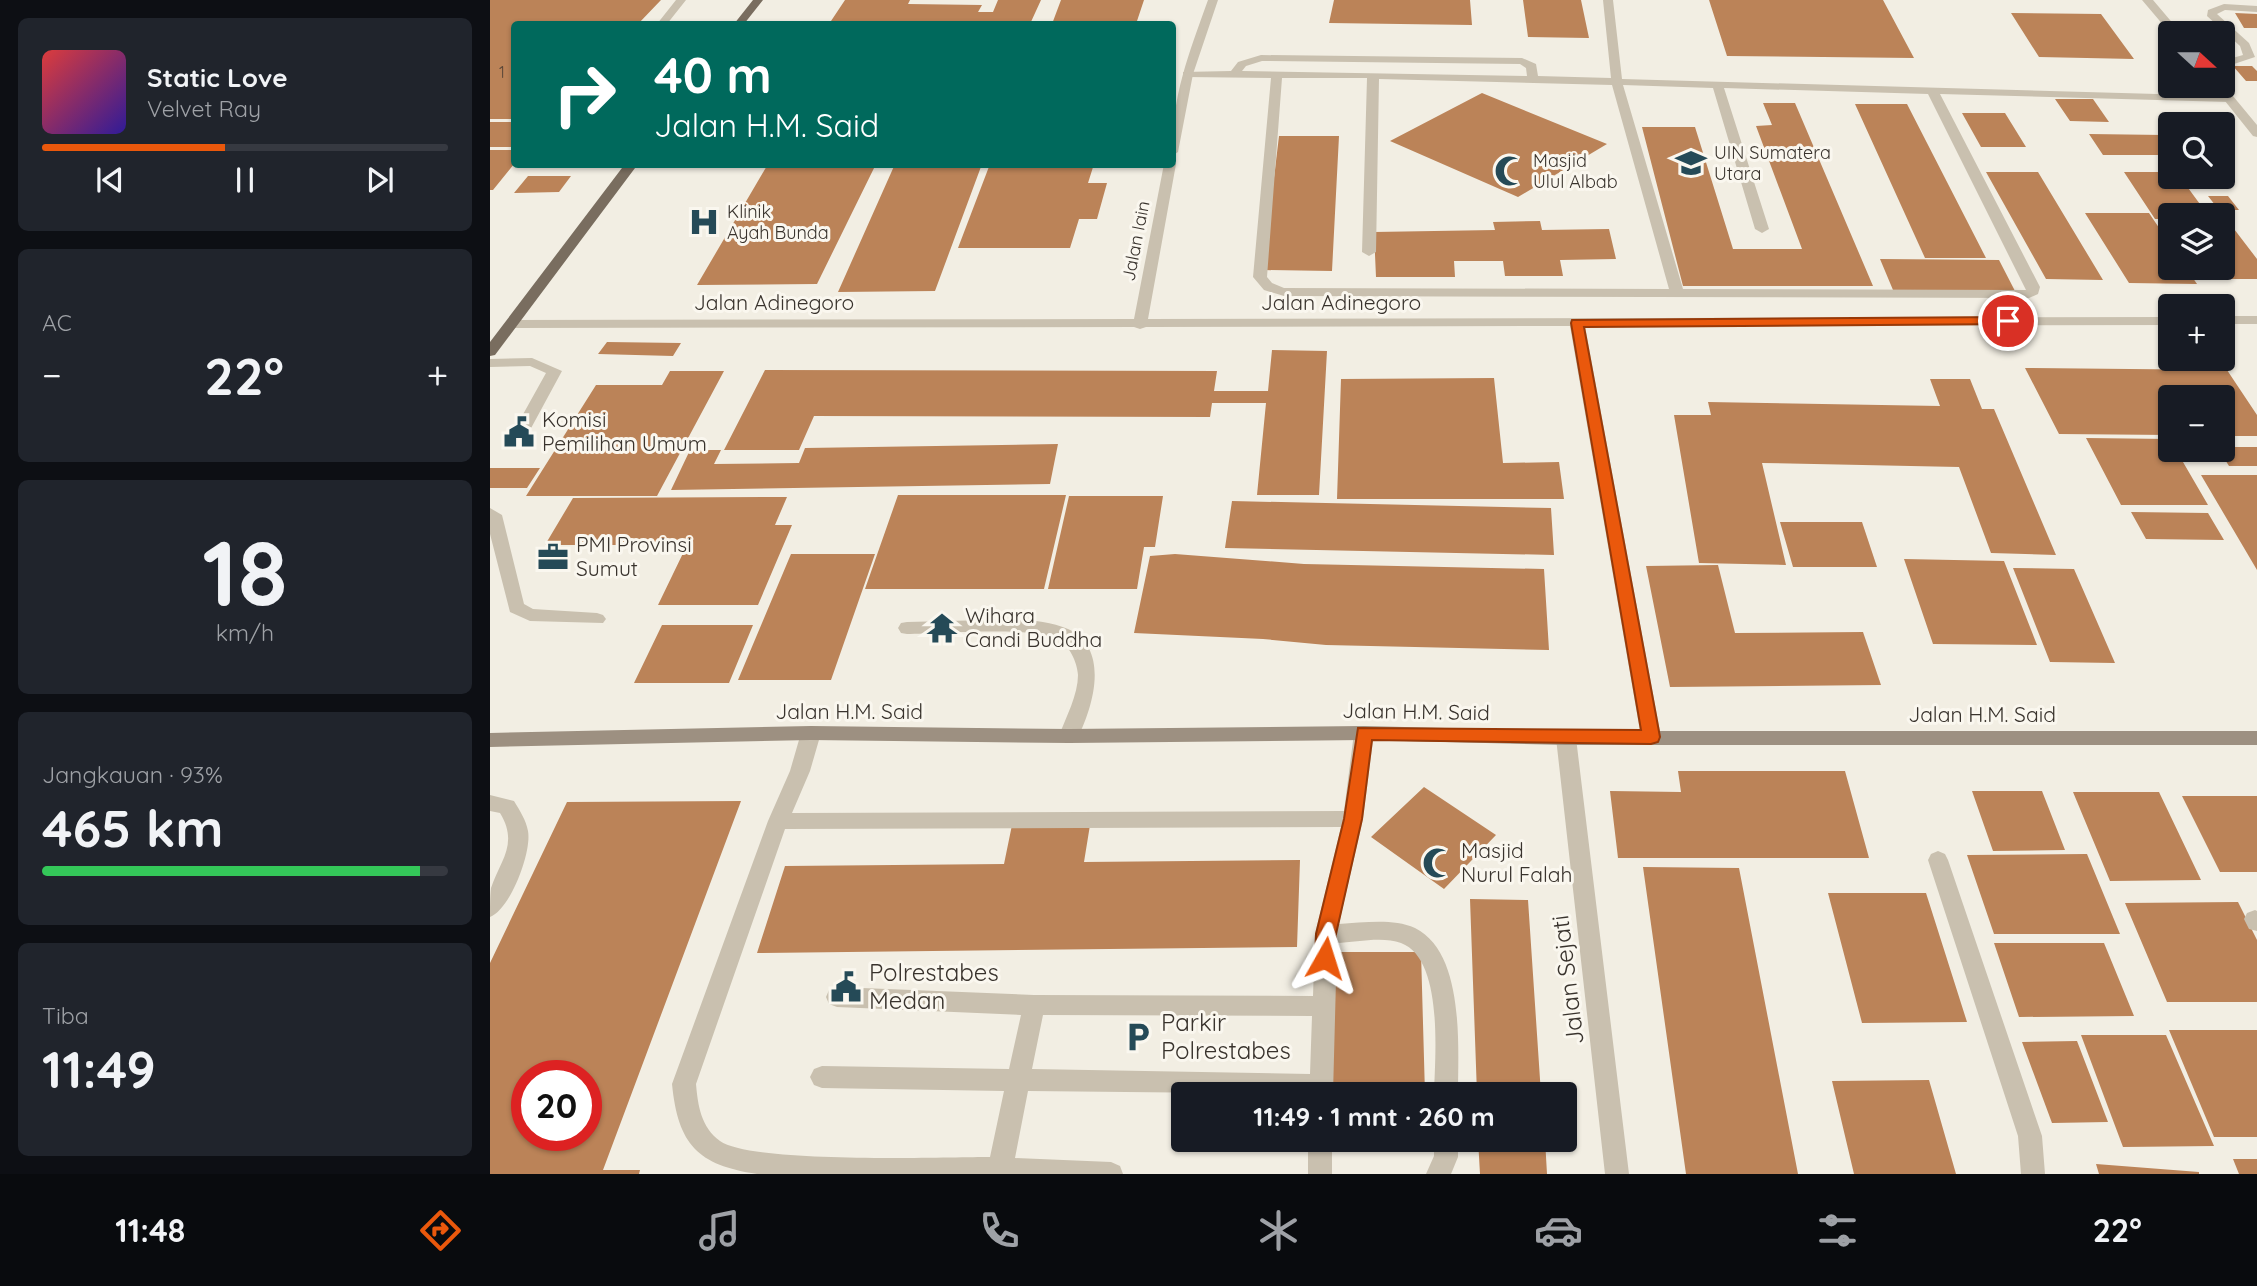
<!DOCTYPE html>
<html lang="id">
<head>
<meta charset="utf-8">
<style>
  body { margin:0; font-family:Quicksand,sans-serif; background:#20242c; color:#f1f3f6; height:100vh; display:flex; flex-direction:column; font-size:26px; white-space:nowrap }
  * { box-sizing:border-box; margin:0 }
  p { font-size:23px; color:#9ea1a6 }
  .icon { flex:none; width:38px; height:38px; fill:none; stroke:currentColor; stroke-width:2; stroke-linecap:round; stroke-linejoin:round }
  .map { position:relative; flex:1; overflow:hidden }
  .side { display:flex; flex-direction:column; gap:18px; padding:18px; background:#0d0f14; width:490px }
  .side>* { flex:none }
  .banner { position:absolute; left:21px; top:21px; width:665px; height:147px; border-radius:7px; box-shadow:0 2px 5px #0004; background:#00695c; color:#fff; overflow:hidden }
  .needle { width:46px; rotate:111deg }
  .buttons { position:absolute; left:1668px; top:21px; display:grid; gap:14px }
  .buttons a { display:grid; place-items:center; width:77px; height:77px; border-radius:7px; background:#171b24; box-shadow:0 2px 5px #0004; font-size:35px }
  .speed { position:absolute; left:21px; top:1060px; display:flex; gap:14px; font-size:35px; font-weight:700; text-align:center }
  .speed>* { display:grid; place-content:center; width:91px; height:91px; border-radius:50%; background:#171b24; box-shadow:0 2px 5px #0004; line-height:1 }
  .speed .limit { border:10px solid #d22; background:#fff; color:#111 }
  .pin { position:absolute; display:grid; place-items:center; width:60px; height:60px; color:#fff; margin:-30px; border:4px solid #fff; border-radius:50%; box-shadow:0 2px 7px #0007 }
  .me { position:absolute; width:77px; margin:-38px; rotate:6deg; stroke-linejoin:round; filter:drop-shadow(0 0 5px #0008) }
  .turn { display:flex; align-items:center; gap:24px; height:147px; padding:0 28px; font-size:32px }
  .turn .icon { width:91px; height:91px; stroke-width:2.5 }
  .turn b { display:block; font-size:49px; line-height:60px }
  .big { font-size:52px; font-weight:700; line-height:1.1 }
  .side .widget { flex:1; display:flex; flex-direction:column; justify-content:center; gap:10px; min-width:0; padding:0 24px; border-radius:10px; background:#20242c }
  .side .dial { align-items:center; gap:0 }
  .dial b { font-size:91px; line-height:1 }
  .song { display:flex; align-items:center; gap:21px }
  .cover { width:84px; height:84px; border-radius:10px; background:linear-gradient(135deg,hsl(0 70% 55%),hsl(250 70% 35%)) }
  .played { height:7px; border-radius:4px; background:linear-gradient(90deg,#ea580c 45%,#363941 45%) }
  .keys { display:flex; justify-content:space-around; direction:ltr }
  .heat { display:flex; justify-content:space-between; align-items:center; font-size:38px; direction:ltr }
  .charge { height:10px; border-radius:5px; background:linear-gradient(90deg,#34c759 93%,#363941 0) }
  .trip { position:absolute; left:681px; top:1082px; width:406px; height:70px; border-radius:7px; background:#171b24; box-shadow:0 2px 5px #0004; font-weight:700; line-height:70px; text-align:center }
  .tab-bar { display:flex; height:112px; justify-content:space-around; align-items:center; background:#090b0e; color:#9ea1a6 }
  .tab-bar .icon { width:49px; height:49px }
  .tab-bar .active { color:#ea580c }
  .tab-bar b { font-size:32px; color:#f1f3f6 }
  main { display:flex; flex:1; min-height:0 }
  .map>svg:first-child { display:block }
  .building { fill:#bb8358; fill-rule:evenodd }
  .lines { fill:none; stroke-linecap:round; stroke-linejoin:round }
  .lane { fill:#c9c0af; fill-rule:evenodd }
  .street { fill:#c9c0af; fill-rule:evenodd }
  .secondary { fill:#9d9081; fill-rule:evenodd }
  .primary { fill:#796d5f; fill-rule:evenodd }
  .route { fill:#ea580c; stroke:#983908; stroke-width:2 }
  .labels { text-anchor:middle; stroke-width:6; stroke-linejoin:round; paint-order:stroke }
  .far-number-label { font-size:16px; fill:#5a4738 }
  .far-poi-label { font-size:18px; fill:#39332d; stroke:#faf7ef; text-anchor:start }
  .far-street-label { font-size:18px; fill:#39332d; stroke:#faf7ef }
  .street-label { font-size:21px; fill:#39332d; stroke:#faf7ef }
  .poi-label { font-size:21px; fill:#39332d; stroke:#faf7ef; text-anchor:start }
  .near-poi-label { font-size:24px; fill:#39332d; stroke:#faf7ef; text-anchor:start }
  .near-street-label { font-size:24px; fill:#39332d; stroke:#faf7ef }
</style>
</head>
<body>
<main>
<section class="side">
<div class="widget">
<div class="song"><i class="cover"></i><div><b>Static Love</b><p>Velvet Ray</p></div></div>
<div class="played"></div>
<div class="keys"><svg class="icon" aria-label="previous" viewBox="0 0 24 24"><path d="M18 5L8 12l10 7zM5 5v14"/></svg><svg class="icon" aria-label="pause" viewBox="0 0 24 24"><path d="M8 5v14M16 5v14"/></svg><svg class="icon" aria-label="next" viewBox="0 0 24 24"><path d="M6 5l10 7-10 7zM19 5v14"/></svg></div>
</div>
<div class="widget"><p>AC</p>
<div class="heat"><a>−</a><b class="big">22°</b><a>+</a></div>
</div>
<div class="widget dial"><b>18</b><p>km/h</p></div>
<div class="widget"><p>Jangkauan · 93%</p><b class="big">465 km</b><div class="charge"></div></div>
<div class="widget"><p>Tiba</p><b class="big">11:49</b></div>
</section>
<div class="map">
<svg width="1767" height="1174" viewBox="0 0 1767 1174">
  <rect width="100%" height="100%" fill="#f2eee3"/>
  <!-- building -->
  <path class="building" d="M0,0H171L148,24H24V119H0Z
    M355,0H420L418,4L492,5L488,12H503L508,0H551L540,24H339Z
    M571,0H654L646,24H562Z
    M844,0H980L982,25L839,23Z
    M1033,0H1091L1099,38L1038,37Z
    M1219,0H1393L1424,58L1237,56Z
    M1521,13L1611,14L1644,59L1549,57Z
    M1745,13L1767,14V28H1754Z
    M1743,66H1762L1767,71V81H1756Z
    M992,93L1117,144L1028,197L900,141Z
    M1565,99H1603L1619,122L1580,121Z
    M1273,103H1305L1383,286H1193L1152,127H1205L1243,249H1312L1266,126L1282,125Z
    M1365,104H1417L1496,258H1435Z
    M1472,113H1515L1536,147H1491Z
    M0,122H24V147H0Z
    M1599,134L1674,135L1680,142V155H1613Z
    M789,136H849L842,271L773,270Z
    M0,150H24V164L3,190H0Z
    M278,164H386L327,284L207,285Z
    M405,164H492L445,291L348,292Z
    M500,164H604L598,183H617L607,219H589L580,248H468Z
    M1496,172H1548L1613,280L1556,279Z
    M1634,172H1680V177H1690L1718,215H1680V219H1665Z
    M38,176H81L69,192L24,193Z
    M1718,196H1738L1749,210H1729Z
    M1595,213H1659L1680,244V268H1696L1707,284L1639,283Z
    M1050,221L1052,230L1119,229L1126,259L1070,260L1073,276H1015L1013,261H964L965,277H886L884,232L1005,230L1003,222Z
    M1732,225H1741L1767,259V279H1719L1711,268H1732Z
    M1390,259L1509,260L1525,291L1403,290Z
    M117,342L191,343L183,356L108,354Z
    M782,350L837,351L829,495H767L776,403H722L720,417L324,416L309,450H234L275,370L727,371L724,391H778Z
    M1535,368L1737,370L1767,415V436H1732V397H1680V435L1569,434Z
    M180,371H234L167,496H36L106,385H172Z
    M1004,378L1013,463L1069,462L1074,499H847L851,379Z
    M1440,379H1480L1492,409H1504L1566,555L1501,553L1469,467L1272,463L1296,565L1209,563L1184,415H1221L1218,402L1450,406Z
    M1596,438L1679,439L1680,450H1686L1718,505H1631Z
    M568,444L560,484L181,490L200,450H231L224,464L309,463L315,448Z
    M1732,447H1767V466H1739L1729,450H1732Z
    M0,468H50L37,488H0Z
    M1711,475H1767V570Z
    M408,495H576L554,589H375Z
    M579,496H673L665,547H654L647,589H558Z
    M297,497L285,525H302L268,605H168L197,545H55L83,498Z
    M742,501L1061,508L1064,555L735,548Z
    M1641,512L1718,513L1734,540L1656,539Z
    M1290,522H1372L1387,567H1303Z
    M301,554H385L341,680H248Z
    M685,554L814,564L1054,569L1059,650L836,645L773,639L644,633L660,556Z
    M1414,559L1514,561L1547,645L1443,644Z
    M1228,565L1245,633L1373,632L1391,685L1180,687L1156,566Z
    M1523,568L1584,569L1625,663L1560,662Z
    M172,625H263L239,683H144Z
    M1188,771H1355L1379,858H1128L1120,791L1191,792Z
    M934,787L1006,835L954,889L881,837Z
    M1482,791H1552L1575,850L1503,851Z
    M1583,792H1669L1711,880L1620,881Z
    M1692,796H1767V872H1730Z
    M251,801L113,1170H150L149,1174H0V963L77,802ZM37,1076H96V1136H37Z
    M522,825H600L594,862L810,860L807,947L267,953L295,866L514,864Z
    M1597,854L1630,934H1504L1477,855Z
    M1153,867L1249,868L1308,1174H1196Z
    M1338,893H1436L1477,1022L1372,1023Z
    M980,899L1038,900L1051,1094H987Z
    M1748,902L1767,940V1002H1677L1635,903Z
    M1504,943H1614L1644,1016L1529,1017Z
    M838,952H931L935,1094H834Z
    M1679,1030H1767V1137H1724Z
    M1591,1035H1676L1724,1146L1633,1147Z
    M1587,1041L1618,1122L1562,1123L1532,1042Z
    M1439,1080L1466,1174H1364L1342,1081Z
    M988,1139H1055L1057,1174H990Z
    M1743,1159H1767V1174H1749Z
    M1606,1164L1709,1172V1174H1609Z"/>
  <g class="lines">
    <!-- lane -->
    <path class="lane" d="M186,0H196L177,24H167Z
      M1113,0H1123L1132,79L1739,96L1745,99L1739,102L1450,94L1550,287L1548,294L1539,298L794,296L774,290L763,277L781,78L697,77L693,76V72L741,71L748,62L771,55L1032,58L1046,64L1048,76L1121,78ZM772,61L1030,64L1036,68L1037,76L752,71L756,66ZM792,78H877L872,252L879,256L886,252L889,79L1122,85L1179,289L794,288L782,283L777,277ZM1133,85L1223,88L1265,229L1272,233L1279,229L1234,88L1438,94L1536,290L1193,289Z
      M1734,4L1767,6V12L1735,10L1727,14L1759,43L1765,57L1732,68V61L1753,55L1750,46L1717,16L1718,10Z
      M42,358L72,371L33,443L25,448L17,443L56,373L40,366L0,367V359Z
      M0,508L12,515L34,604L43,609L107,613L113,615L116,619L113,623L40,621L20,612L0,534Z
      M498,620C524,620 554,618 578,629C622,649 602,711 586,741L579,743L572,741L569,736C576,717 588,695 588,675C587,661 579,645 567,639C540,626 450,634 417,634L411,633L408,628L411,623L417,622Z
      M321,726L328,728L331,733L320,771L302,813L854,811L864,733L867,728L874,726L881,728L884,733L873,819L849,924C873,923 902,918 925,928C975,953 968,1047 968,1094H944C945,1057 954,959 911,943C893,936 866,942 847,943L843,1094L538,1091L525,1158L621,1162L630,1166L633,1174H267C208,1165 188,1145 182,1084L278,821L300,771L311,733L314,728ZM851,827L825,934L823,996L544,995L347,987L339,990L336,997L339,1004L347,1007L531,1015L519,1069L332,1066L324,1069L320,1077L324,1085L332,1088L514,1091L500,1157C452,1157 263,1164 230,1141C211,1127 208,1106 206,1084L295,829ZM553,1015L822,1016L820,1074L542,1069Z
      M818,1139H842V1174H818Z
      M944,1139H968V1157L961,1174H936L944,1156Z"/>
    <!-- street -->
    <path class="street" d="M718,0H728L703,74L688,152L682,156C682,95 698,56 718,0Z
      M1652,0H1663L1691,33H1680Z
      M1733,84L1767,125V137L1763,136L1723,86Z
      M682,161L686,164L658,319L1680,317V325L1095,326L1171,737L1168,742L1161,744L1154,742L1151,737L1080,326L656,327L650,329L644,327L22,328L15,324L22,320L644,319L674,164H682Z
      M1732,316H1767V324H1732Z
      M1076,731L1083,733L1086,738L1139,1174H1115L1066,738L1069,733Z
      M0,795L24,801C30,811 36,820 38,831C42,852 20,910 0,917C0,909 0,896 1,888C10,861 29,844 10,813L0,811Z
      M1448,851L1455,854L1458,860L1552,1136L1555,1174H1531L1528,1136L1438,860L1441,854Z
      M1765,910L1767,911V931L1759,929L1754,919L1757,913Z"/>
    <!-- secondary -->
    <path class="secondary" d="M321,726L579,729L874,726L1076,731H1767V745H1076L874,740L579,743L321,740L0,747V733Z"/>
    <!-- primary -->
    <path class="primary" d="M263,0H273L254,24H244Z
      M135,164H148L5,355L0,356V342Z"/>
  </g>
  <!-- route -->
  <path class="route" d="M1518,317L1523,319V324L1094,327L1170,737L1168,742L1161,744L882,740L872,819L846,934L842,964L835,967L828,964L825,958L826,934L854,819L868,728L1151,730L1081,323L1082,320Z"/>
  <!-- icons -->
  <defs>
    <g id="university-bare" transform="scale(2.415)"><path d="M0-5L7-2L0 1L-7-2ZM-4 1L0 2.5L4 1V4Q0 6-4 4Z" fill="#254a57" stroke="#faf7ef" stroke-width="2.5" paint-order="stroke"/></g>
    <g id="mosque-bare" transform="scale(2.415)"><path d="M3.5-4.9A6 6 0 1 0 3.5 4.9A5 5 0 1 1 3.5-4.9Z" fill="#254a57" stroke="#faf7ef" stroke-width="2.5" paint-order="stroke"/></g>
    <g id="hospital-bare" transform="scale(2.415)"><path d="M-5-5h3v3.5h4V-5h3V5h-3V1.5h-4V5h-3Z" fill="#254a57" stroke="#faf7ef" stroke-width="2.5" paint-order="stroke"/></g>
    <g id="civic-bare" transform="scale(2.415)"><path d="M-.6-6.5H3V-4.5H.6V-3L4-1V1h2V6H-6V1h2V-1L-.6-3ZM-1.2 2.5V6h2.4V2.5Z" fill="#254a57" stroke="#faf7ef" stroke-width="2.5" paint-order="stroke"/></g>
    <g id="office-bare" transform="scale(2.415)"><path d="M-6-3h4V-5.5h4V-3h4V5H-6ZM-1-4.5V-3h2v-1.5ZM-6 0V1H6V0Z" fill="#254a57" stroke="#faf7ef" stroke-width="2.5" paint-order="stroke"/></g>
    <g id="temple-bare" transform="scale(2.415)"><path d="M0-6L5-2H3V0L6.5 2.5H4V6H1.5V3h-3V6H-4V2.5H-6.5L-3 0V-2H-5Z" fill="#254a57" stroke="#faf7ef" stroke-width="2.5" paint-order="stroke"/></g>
    <g id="parking-bare" transform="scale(2.415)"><path d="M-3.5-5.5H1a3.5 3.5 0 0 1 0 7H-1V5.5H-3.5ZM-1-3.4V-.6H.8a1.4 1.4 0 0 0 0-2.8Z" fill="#254a57" stroke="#faf7ef" stroke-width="2.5" paint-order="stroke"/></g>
  </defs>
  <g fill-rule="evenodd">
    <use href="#university-bare" x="1201" y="163"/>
    <use href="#mosque-bare" x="1020" y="171"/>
    <use href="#hospital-bare" x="214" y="222"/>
    <use href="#civic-bare" x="29" y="432"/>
    <use href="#office-bare" x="63" y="557"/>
    <use href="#temple-bare" x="452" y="628"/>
    <use href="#mosque-bare" x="948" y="863"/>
    <use href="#civic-bare" x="356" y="987"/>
    <use href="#parking-bare" x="648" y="1037"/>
  </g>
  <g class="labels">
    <!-- far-number labels -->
    <g class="far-number-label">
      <text x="12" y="78">1</text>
    </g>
    <!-- far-poi labels -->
    <g class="far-poi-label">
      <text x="1224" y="159">UIN Sumatera<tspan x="1224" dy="21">Utara</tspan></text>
      <text x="1043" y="167">Masjid<tspan x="1043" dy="21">Ulul Albab</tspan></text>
      <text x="237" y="218">Klinik<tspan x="237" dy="21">Ayah Bunda</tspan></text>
    </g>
    <!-- far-street labels -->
    <g class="far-street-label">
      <text transform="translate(646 241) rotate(-79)" y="6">Jalan Iain</text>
    </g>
    <!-- street labels -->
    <g class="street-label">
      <text x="284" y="310">Jalan Adinegoro</text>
      <text x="851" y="310">Jalan Adinegoro</text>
      <text x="359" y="719">Jalan H.M. Said</text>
      <text transform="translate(926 712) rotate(1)" y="7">Jalan H.M. Said</text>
      <text x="1492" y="722">Jalan H.M. Said</text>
    </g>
    <!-- poi labels -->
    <g class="poi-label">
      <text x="52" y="427">Komisi<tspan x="52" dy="24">Pemilihan Umum</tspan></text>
      <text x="86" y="552">PMI Provinsi<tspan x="86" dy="24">Sumut</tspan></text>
      <text x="475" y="623">Wihara<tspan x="475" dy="24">Candi Buddha</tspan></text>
      <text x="971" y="858">Masjid<tspan x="971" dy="24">Nurul Falah</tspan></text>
    </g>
    <!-- near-poi labels -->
    <g class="near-poi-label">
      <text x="379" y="981">Polrestabes<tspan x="379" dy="28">Medan</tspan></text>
      <text x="671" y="1031">Parkir<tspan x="671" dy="28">Polrestabes</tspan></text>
    </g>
    <!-- near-street labels -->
    <g class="near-street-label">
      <text transform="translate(1078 980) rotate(-97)" y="8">Jalan Sejati</text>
    </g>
  </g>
</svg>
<div class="buttons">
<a><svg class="needle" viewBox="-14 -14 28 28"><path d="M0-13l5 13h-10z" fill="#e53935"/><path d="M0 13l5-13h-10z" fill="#9ea1a6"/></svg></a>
<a><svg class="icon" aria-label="search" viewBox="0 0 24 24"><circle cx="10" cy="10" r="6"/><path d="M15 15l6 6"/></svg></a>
<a><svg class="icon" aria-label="layers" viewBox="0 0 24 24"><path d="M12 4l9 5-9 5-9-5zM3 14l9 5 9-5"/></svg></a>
<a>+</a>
<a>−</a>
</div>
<div class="speed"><div class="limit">20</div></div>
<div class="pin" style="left:1518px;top:321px;background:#d93025"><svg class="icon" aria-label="arrive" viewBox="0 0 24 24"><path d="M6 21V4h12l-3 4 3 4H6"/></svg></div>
<svg class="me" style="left:835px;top:958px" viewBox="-20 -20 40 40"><path d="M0-17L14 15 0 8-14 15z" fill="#ea580c" stroke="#fff" stroke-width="4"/></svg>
<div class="trip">11:49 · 1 mnt · 260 m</div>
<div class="banner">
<div class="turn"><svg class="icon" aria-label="right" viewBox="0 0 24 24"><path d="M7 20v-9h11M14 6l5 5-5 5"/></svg><div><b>40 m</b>Jalan H.M. Said</div></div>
</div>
</div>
</main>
<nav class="tab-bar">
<b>11:48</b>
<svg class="icon active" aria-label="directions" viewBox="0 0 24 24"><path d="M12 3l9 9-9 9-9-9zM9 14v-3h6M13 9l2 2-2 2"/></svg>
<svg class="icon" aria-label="music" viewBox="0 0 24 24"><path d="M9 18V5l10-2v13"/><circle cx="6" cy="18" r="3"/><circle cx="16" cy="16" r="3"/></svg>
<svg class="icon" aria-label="phone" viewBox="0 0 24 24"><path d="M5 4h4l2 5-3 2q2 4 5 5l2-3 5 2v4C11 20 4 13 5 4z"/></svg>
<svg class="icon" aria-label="climate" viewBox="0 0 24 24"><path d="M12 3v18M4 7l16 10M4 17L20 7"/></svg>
<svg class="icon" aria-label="car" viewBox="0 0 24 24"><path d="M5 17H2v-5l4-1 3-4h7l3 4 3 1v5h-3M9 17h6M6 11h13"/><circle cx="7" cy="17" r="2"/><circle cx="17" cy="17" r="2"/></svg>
<svg class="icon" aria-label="filters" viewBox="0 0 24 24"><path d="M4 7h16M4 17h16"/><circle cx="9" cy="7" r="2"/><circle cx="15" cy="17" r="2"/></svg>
<b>22°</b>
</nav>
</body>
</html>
